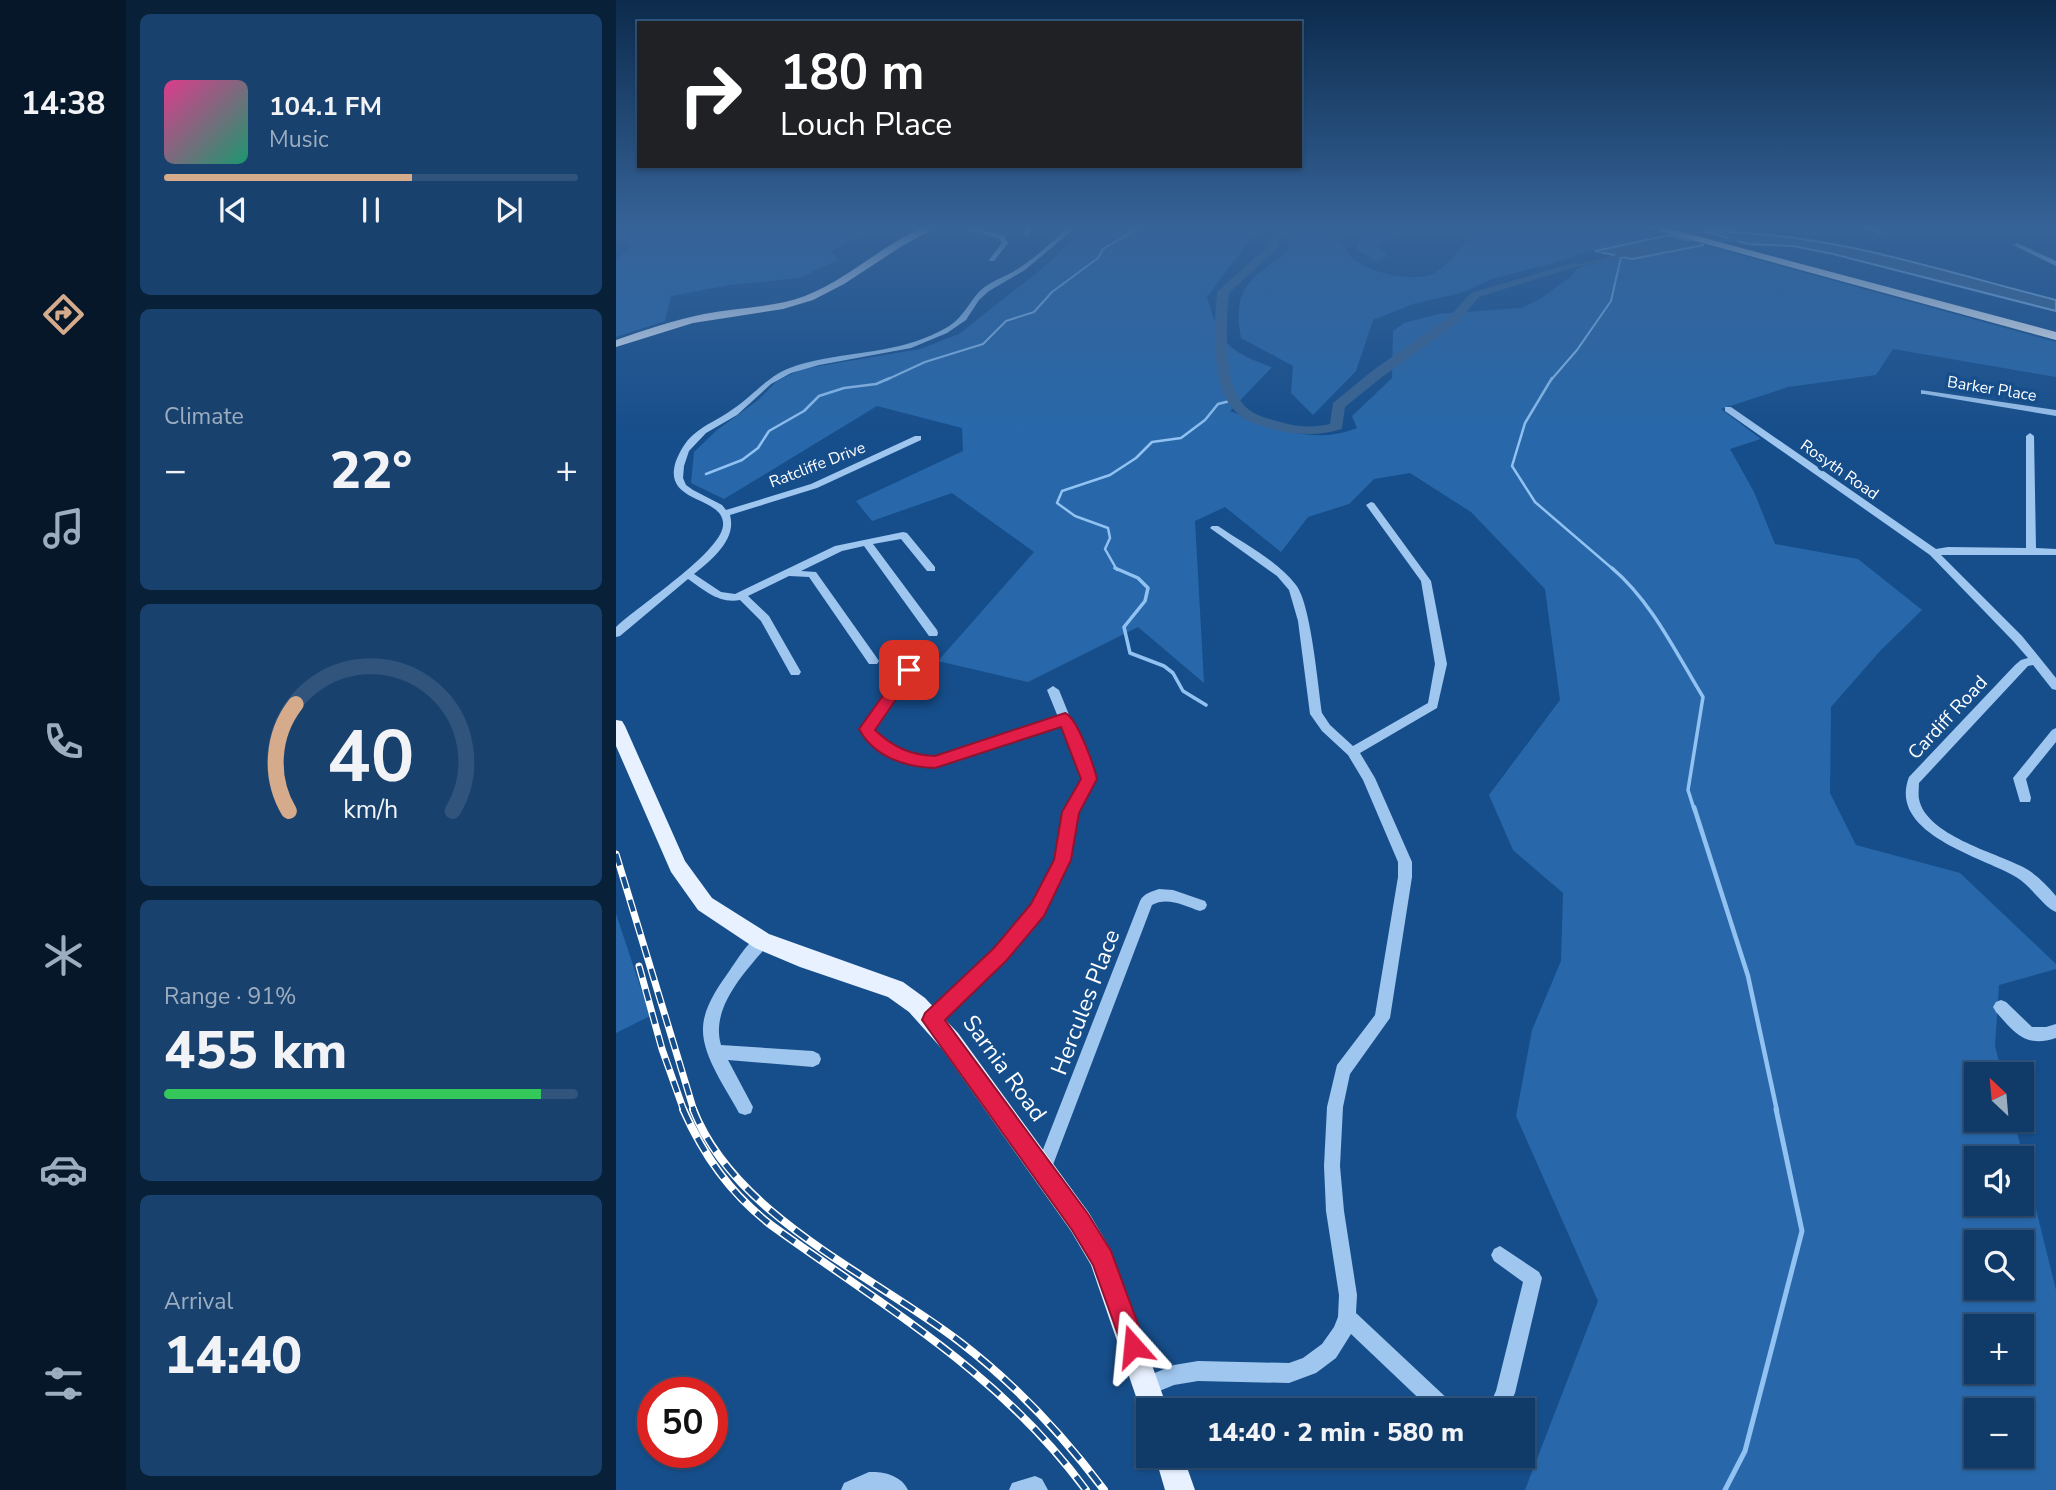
<!DOCTYPE html>
<html lang="en">
<head>
<meta charset="utf-8">
<style>
  body { margin:0; font-family:"Nunito Sans",sans-serif; background:#19416e; color:#f1f3f6; height:100vh; display:flex; flex-direction:column; font-size:26px; white-space:nowrap }
  * { box-sizing:border-box; margin:0 }
  p { font-size:23px; color:#9cadc0 }
  .icon { flex:none; width:38px; height:38px; fill:none; stroke:currentColor; stroke-width:2; stroke-linecap:round; stroke-linejoin:round }
  .map { position:relative; flex:1; overflow:hidden }
  .side { display:flex; flex-direction:column; gap:14px; padding:14px; background:#092039; width:490px }
  .side>* { flex:none }
  .hud { position:absolute; left:21px; top:21px; width:665px; height:147px; border-radius:0px; box-shadow:0 2px 5px #0004,0 0 0 2px #30547c; background:#202124; color:#fff; overflow:hidden }
  .needle { width:46px; rotate:334deg }
  .fabs { position:absolute; left:1348px; top:1062px; display:grid; gap:14px }
  .fabs a { display:grid; place-items:center; width:70px; height:70px; border-radius:0px; background:#103a68; box-shadow:0 2px 5px #0004,0 0 0 2px #30547c; font-size:35px }
  .speed { position:absolute; left:21px; top:1377px; display:flex; gap:14px; font-size:35px; font-weight:700; text-align:center }
  .speed>* { display:grid; place-content:center; width:91px; height:91px; border-radius:50%; background:#103a68; box-shadow:0 2px 5px #0004,0 0 0 2px #30547c; line-height:1 }
  .speed .limit { border:10px solid #d22; background:#fff; color:#111 }
  .pin { position:absolute; display:grid; place-items:center; width:60px; height:60px; color:#fff; margin:-30px; border-radius:14px; box-shadow:0 4px 10px #0006 }
  .me { position:absolute; width:77px; margin:-38px; rotate:342deg; stroke-linejoin:round; filter:drop-shadow(0 0 5px #0008) }
  .turn { display:flex; align-items:center; gap:24px; height:147px; padding:0 28px; font-size:32px }
  .turn .icon { width:91px; height:91px; stroke-width:2.5 }
  .turn b { display:block; font-size:49px; line-height:60px }
  .big { font-size:52px; font-weight:800; line-height:1.1 }
  .side .card { flex:1; display:flex; flex-direction:column; justify-content:center; gap:10px; min-width:0; padding:0 24px; border-radius:10px; background:#19416e }
  .side .dial { align-items:center; gap:0 }
  .dial svg { height:182px; overflow:visible; fill:none; stroke:#30547c; stroke-width:7; stroke-linecap:round; text-anchor:middle }
  .dial text { fill:#f1f3f6; stroke:none }
  .song { display:flex; align-items:center; gap:21px }
  .cover { width:84px; height:84px; border-radius:10px; background:linear-gradient(135deg,hsl(330 70% 55%),hsl(160 70% 35%)) }
  .played { height:7px; border-radius:4px; background:linear-gradient(90deg,#d6ab8b 60%,#30547c 60%) }
  .keys { display:flex; justify-content:space-around; direction:ltr }
  .heat { display:flex; justify-content:space-between; align-items:center; font-size:38px; direction:ltr }
  .charge { height:10px; border-radius:5px; background:linear-gradient(90deg,#34c759 91%,#30547c 0) }
  .trip { position:absolute; left:520px; top:1398px; width:399px; height:70px; border-radius:0px; background:#103a68; box-shadow:0 2px 5px #0004,0 0 0 2px #30547c; font-weight:800; line-height:70px; text-align:center }
  main { display:flex; flex:1; min-height:0 }
  .menu { display:flex; flex-direction:column; width:126px; justify-content:space-around; align-items:center; background:#06172a; color:#9cadc0 }
  .menu .icon { width:49px; height:49px }
  .menu .on { color:#d6ab8b }
  .menu b { font-size:32px; color:#f1f3f6 }
  .map>svg:first-child { display:block }
  .green { fill:#2868aa; fill-rule:evenodd }
  .water { fill:#3a6390; stroke:#91c2f2; stroke-width:2 }
  .lines { fill:none; stroke-linecap:round; stroke-linejoin:round }
  .stream-far4 { stroke:#91c2f2; stroke-width:2 }
  .stream-far3 { stroke:#91c2f2; stroke-width:2.5 }
  .stream-far2 { stroke:#91c2f2; stroke-width:3.5 }
  .stream-far1 { stroke:#91c2f2; stroke-width:4.5 }
  .stream { stroke:#91c2f2; stroke-width:5 }
  .canal { fill:#3a6390; fill-rule:evenodd }
  .river { fill:#3a6390; fill-rule:evenodd }
  .minor { fill:#9fc6ef; fill-rule:evenodd }
  .major { fill:#e7f1ff; fill-rule:evenodd }
  .highway { fill:#fff; fill-rule:evenodd }
  .rail-far1-casing { stroke:#fff; stroke-width:7 }
  .rail-casing { stroke:#fff; stroke-width:8 }
  .rail-far1 { stroke:#164e8b; stroke-width:4.5; stroke-dasharray:12; stroke-linecap:butt }
  .rail { stroke:#164e8b; stroke-width:5; stroke-dasharray:16; stroke-linecap:butt }
  .route { fill:#e11d48; stroke:#92132f; stroke-width:2 }
  .labels { text-anchor:middle; stroke-width:7; stroke-linejoin:round; paint-order:stroke }
  .far-street-label { font-size:16px; fill:#fff; stroke:#164e8b }
  .street-label { font-size:19px; fill:#fff; stroke:#164e8b }
  .near-street-label { font-size:23px; fill:#fff; stroke:#164e8b }
</style>
</head>
<body>
<main>
<nav class="menu">
<b>14:38</b>
<svg class="icon on" aria-label="directions" viewBox="0 0 24 24"><path d="M12 3l9 9-9 9-9-9zM9 14v-3h6M13 9l2 2-2 2"/></svg>
<svg class="icon" aria-label="music" viewBox="0 0 24 24"><path d="M9 18V5l10-2v13"/><circle cx="6" cy="18" r="3"/><circle cx="16" cy="16" r="3"/></svg>
<svg class="icon" aria-label="phone" viewBox="0 0 24 24"><path d="M5 4h4l2 5-3 2q2 4 5 5l2-3 5 2v4C11 20 4 13 5 4z"/></svg>
<svg class="icon" aria-label="climate" viewBox="0 0 24 24"><path d="M12 3v18M4 7l16 10M4 17L20 7"/></svg>
<svg class="icon" aria-label="car" viewBox="0 0 24 24"><path d="M5 17H2v-5l4-1 3-4h7l3 4 3 1v5h-3M9 17h6M6 11h13"/><circle cx="7" cy="17" r="2"/><circle cx="17" cy="17" r="2"/></svg>
<svg class="icon" aria-label="filters" viewBox="0 0 24 24"><path d="M4 7h16M4 17h16"/><circle cx="9" cy="7" r="2"/><circle cx="15" cy="17" r="2"/></svg>
</nav>
<section class="side">
<div class="card">
<div class="song"><i class="cover"></i><div><b>104.1 FM</b><p>Music</p></div></div>
<div class="played"></div>
<div class="keys"><svg class="icon" aria-label="previous" viewBox="0 0 24 24"><path d="M18 5L8 12l10 7zM5 5v14"/></svg><svg class="icon" aria-label="pause" viewBox="0 0 24 24"><path d="M8 5v14M16 5v14"/></svg><svg class="icon" aria-label="next" viewBox="0 0 24 24"><path d="M6 5l10 7-10 7zM19 5v14"/></svg></div>
</div>
<div class="card"><p>Climate</p>
<div class="heat"><a>−</a><b class="big">22°</b><a>+</a></div>
</div>
<div class="card dial"><svg viewBox="0 0 100 80">
<path d="M14 69A42 42 0 1 1 86 69"/>
<path d="M14 69A42 42 0 0 1 17 22" stroke="#d6ab8b"/>
<text x="50" y="56" font-size="32" font-weight="700">40</text>
<text x="50" y="72" font-size="11">km/h</text>
</svg></div>
<div class="card"><p>Range · 91%</p><b class="big">455 km</b><div class="charge"></div></div>
<div class="card"><p>Arrival</p><b class="big">14:40</b></div>
</section>
<div class="map">
<svg width="1440" height="1490" viewBox="0 0 1440 1490">
  <rect width="100%" height="100%" fill="#164e8b"/>
  <!-- green -->
  <path class="green" d="M31,228H306L295,232H254L214,251L222,260L183,278L114,285L55,296L49,321L0,337V260L16,247L3,238Z
    M469,228H643L591,297C605,344 610,350 656,367L614,411C655,427 697,446 741,428L736,416L776,378L777,331L788,323L822,314L905,308L924,299L954,277L961,269L997,255L1016,259L1088,245L1440,342V377L1277,349L1260,375L1172,387L1105,409L1145,439L1114,449L1138,492L1159,544L1242,559L1306,610L1264,651L1215,707L1214,793L1240,845L1344,873L1440,964V969L1383,985L1379,1046L1386,1074H1360V1120H1398L1440,1290V1490H909L982,1301L900,1116L916,1030L945,961L947,893L897,850L873,795L944,700L929,589L855,512L794,473L758,479L733,504L692,517L665,552L609,507L579,521L588,683L522,627L412,682L322,661L418,552L336,493L256,521L240,501L347,451L346,428L261,406L108,499L75,483L78,452L101,430L141,401L161,381L186,369L304,349L343,334L434,262ZM1360,1158H1405V1204H1360ZM1360,1242H1405V1288H1360ZM1360,1326H1405V1372H1360ZM1360,1410H1405V1456H1360Z
    M676,228C687,228 704,225 713,230C727,237 727,249 737,259C753,273 802,284 820,272C837,261 849,243 861,228H1017L1042,235L963,254L934,264L876,279L845,293L797,304L757,320L740,371L697,415L675,393L677,366L625,338C616,288 634,278 671,253Z
    M733,228H798L759,245L771,255L760,261L740,249L746,234Z
    M0,914L34,1016L0,1033Z"/>
  <!-- water -->
  <path class="water" d="M1091,232C1211,231 1325,271 1440,300V311L1217,254L1177,246L1132,244Z
    M1053,235L1088,245L1016,259L979,251Z"/>
  <g class="lines">
    <!-- stream-far4 -->
    <path class="stream-far4" d="M270,380L309,362L367,344L390,321L418,312L436,292L482,258L487,249L523,228
      M935,380L961,350L995,301L1005,257"/>
    <!-- stream-far3 -->
    <path class="stream-far3" d="M936,378L909,423L896,466L919,502L998,570
      M90,474L126,460L142,448L153,431L188,411L203,396L228,388L260,384L274,378
      M501,570L489,549L494,538L492,528L459,516L441,503L446,491L494,475L520,458L536,442L565,438L589,420L602,404L618,400"/>
    <!-- stream-far2 -->
    <path class="stream-far2" d="M499,568L522,578L532,588L529,601L508,627L514,653L548,666L557,673L567,691L590,705
      M996,568C1036,602 1060,653 1087,697L1072,790L1078,809"/>
    <!-- stream-far1 -->
    <path class="stream-far1" d="M1078,807L1132,976L1161,1111"/>
    <!-- stream -->
    <path class="stream" d="M1109,1490L1129,1451L1186,1231L1160,1109"/>
    <!-- canal -->
    <path class="canal" d="M1129,237L1132,239L1131,240L1060,246L1057,244L1060,242Z
      M1022,250L1025,252L1024,253L957,268L954,266Z"/>
    <!-- river -->
    <path class="river" d="M659,228H669L661,249L613,293C610,322 607,381 627,404C635,414 649,418 661,421C678,427 697,428 714,424L717,403L756,371L833,317L855,293L957,263L962,266L863,297L841,323L766,377L729,407L726,429C704,436 683,435 661,430C648,427 631,423 621,413C594,389 598,325 601,292L652,246Z"/>
    <!-- minor -->
    <path class="minor" d="M347,228H358L388,236L392,243L378,261H374L373,260L386,243L383,238Z
      M411,228H417L412,235H408Z
      M452,228H459L409,270L373,291L363,300L350,320L331,333L295,348L203,365L175,373L155,384L121,415L90,433L73,451L68,466L67,478L70,485L77,490L106,505L110,510L195,484L299,436H305V440L201,488L114,515C121,540 95,560 78,574L105,592L119,594L219,546L287,532L291,533L319,567V571H311L285,539L257,544L321,630L322,633L321,636H313L248,546L226,551L185,571L200,572L261,658L263,661L261,664H253L193,577L173,576L132,596L153,616L185,672L183,675H175L145,621L124,600C103,604 88,590 72,579L4,636L0,637V627C22,606 104,553 107,526C110,495 45,505 60,461C64,451 69,442 77,435C89,424 104,419 117,409C141,393 152,374 182,365C226,352 274,354 316,335C327,330 339,324 346,314C353,306 358,296 366,289C377,280 391,276 403,268C421,257 436,241 452,228Z
      M1247,228H1257L1267,232L1264,234Z
      M1401,243L1440,261V266L1399,246L1398,245Z
      M1305,390L1440,410V416L1308,394H1305Z
      M1109,407H1115L1320,549L1332,547L1410,548V436L1414,433L1418,436L1420,548L1440,549V555H1325L1406,636L1440,678V690L1436,689L1417,665L1412,666L1303,783C1303,788 1302,794 1303,799C1310,835 1378,852 1407,867C1420,874 1430,884 1440,896V912C1429,908 1414,885 1400,877C1367,857 1271,834 1293,777L1399,665L1405,660L1412,658L1398,642L1314,555L1109,411Z
      M755,502L758,503L815,581L831,664L821,708L744,753L759,778L796,862V877L774,1018L734,1074L727,1107L724,1166L728,1211L741,1295L740,1313L836,1403L839,1410H815L735,1334L720,1358L700,1373L673,1383L582,1381L558,1385L531,1396L524,1393L521,1386L524,1379L558,1365L582,1361L673,1363L687,1358L706,1344L718,1327L722,1317L723,1295L710,1211L708,1166L711,1107L721,1065L759,1015L782,877V862L747,780L732,755L706,731L694,714L682,621L673,590L661,576L594,528L596,526H602C628,544 661,560 680,585C695,604 702,686 706,713L714,725L737,746L812,703L819,664L805,581L750,505Z
      M293,666L299,670L257,729C271,747 296,760 319,757L442,717L431,690L437,686L443,690L479,779L461,812L453,860L427,914L390,959L321,1025L316,1027L311,1025L308,1020L311,1015L380,949L417,906L439,860L449,812L467,779L445,725L319,767C291,770 258,753 245,729L289,667Z
      M1440,728V742L1410,779L1415,798L1414,802H1404L1397,778L1436,730Z
      M543,889L557,890L589,901L591,905L589,909L584,911C569,906 551,896 536,905L435,1170L433,1176L427,1178L421,1176L419,1170L524,901C528,893 535,892 543,889Z
      M146,934L151,936L153,941L151,946C129,972 94,1008 105,1045L197,1051L203,1054L205,1059L203,1064L197,1067L112,1060L137,1107L135,1113L129,1115L123,1113C111,1090 86,1056 87,1029C87,1008 102,987 114,970C122,959 133,939 146,934Z
      M1385,1000L1390,1002L1416,1027H1430L1440,1024V1038C1409,1048 1399,1033 1380,1012L1377,1007L1380,1002Z
      M884,1246L923,1272L926,1278L899,1393L891,1410H871L880,1391L907,1282L878,1261L875,1255L878,1249Z
      M253,1472C268,1471 286,1476 292,1490H225L228,1483Z
      M419,1476L426,1479L432,1490H393L396,1483Z"/>
    <!-- major -->
    <path class="major" d="M306,228H319L286,246L228,284L197,300L167,309L77,323L0,347V340C29,330 58,320 88,314C122,307 157,308 189,296C232,279 265,246 306,228Z
      M0,720L6,721L9,726L69,861L96,898L153,934L287,982L309,998L342,1033L473,1213L495,1250L552,1410H532V1422L528,1420L475,1265L455,1231L326,1049L293,1012L272,997L184,967L139,948L82,910L55,872L0,746Z
      M539,1456H567L579,1490H549Z"/>
    <!-- highway -->
    <path class="highway" d="M1032,228H1051L1440,332V340Z"/>
    <!-- rail-far1 casing -->
    <g class="rail-far1-casing">
      <path id="rail-far1" d="M0,854L78,1111
        M23,966L46,1049L68,1111"/>
    </g>
    <!-- rail casing -->
    <g class="rail-casing">
      <path id="rail" d="M67,1109C88,1156 114,1193 155,1225C271,1309 383,1372 470,1490
        M77,1109C118,1216 257,1275 344,1342C400,1385 446,1434 488,1490"/>
    </g>
    <!-- rail-far1 -->
    <use href="#rail-far1" class="rail-far1"/>
    <!-- rail -->
    <use href="#rail" class="rail"/>
  </g>
  <!-- sky -->
  <linearGradient id="sky" x2="0" y2="1"><stop stop-color="#0c2b4c"/><stop offset="0.52" stop-color="#366398"/><stop offset="1" stop-color="#366398" stop-opacity="0"/></linearGradient>
  <rect width="1440" height="437" fill="url(#sky)"/>
  <!-- route -->
  <path class="route" d="M293,664L300,670L259,730C277,747 294,755 319,756L449,713C461,717 478,766 481,779L463,813L455,860L428,916L391,960L329,1020L472,1214L495,1251L530,1346L526,1354L517,1358L509,1354L477,1265L456,1230L306,1020L309,1013L378,948L415,904L438,860L446,812L465,779L445,727L319,768C289,767 258,757 243,729L288,666Z"/>
  <g class="labels">
    <!-- far-street labels -->
    <g class="far-street-label">
      <text transform="translate(1376 388) rotate(9)" y="6">Barker Place</text>
      <text transform="translate(201 464) rotate(-21)" y="6">Ratcliffe Drive</text>
      <text transform="translate(1224 469) rotate(35)" y="6">Rosyth Road</text>
    </g>
    <!-- street labels -->
    <g class="street-label">
      <text transform="translate(1331 717) rotate(-47)" y="7">Cardiff Road</text>
    </g>
    <!-- near-street labels -->
    <g class="near-street-label">
      <text transform="translate(469 1002) rotate(-69)" y="8">Hercules Place</text>
      <text transform="translate(389 1068) rotate(54)" y="8">Sarnia Road</text>
    </g>
  </g>
</svg>
<div class="fabs">
<a><svg class="needle" viewBox="-14 -14 28 28"><path d="M0-13l5 13h-10z" fill="#e53935"/><path d="M0 13l5-13h-10z" fill="#9cadc0"/></svg></a>
<a><svg class="icon" aria-label="sound" viewBox="0 0 24 24"><path d="M4 9h4l5-4v14l-5-4H4zM17 9q2 3 0 6"/></svg></a>
<a><svg class="icon" aria-label="search" viewBox="0 0 24 24"><circle cx="10" cy="10" r="6"/><path d="M15 15l6 6"/></svg></a>
<a>+</a>
<a>−</a>
</div>
<div class="speed"><div class="limit">50</div></div>
<div class="pin" style="left:293px;top:670px;background:#d93025"><svg class="icon" aria-label="arrive" viewBox="0 0 24 24"><path d="M6 21V4h12l-3 4 3 4H6"/></svg></div>
<svg class="me" style="left:517px;top:1346px" viewBox="-20 -20 40 40"><path d="M0-17L14 15 0 8-14 15z" fill="#e11d48" stroke="#fff" stroke-width="4"/></svg>
<div class="trip">14:40 · 2 min · 580 m</div>
<div class="hud">
<div class="turn"><svg class="icon" aria-label="right" viewBox="0 0 24 24"><path d="M7 20v-9h11M14 6l5 5-5 5"/></svg><div><b>180 m</b>Louch Place</div></div>
</div>
</div>
</main>
</body>
</html>
